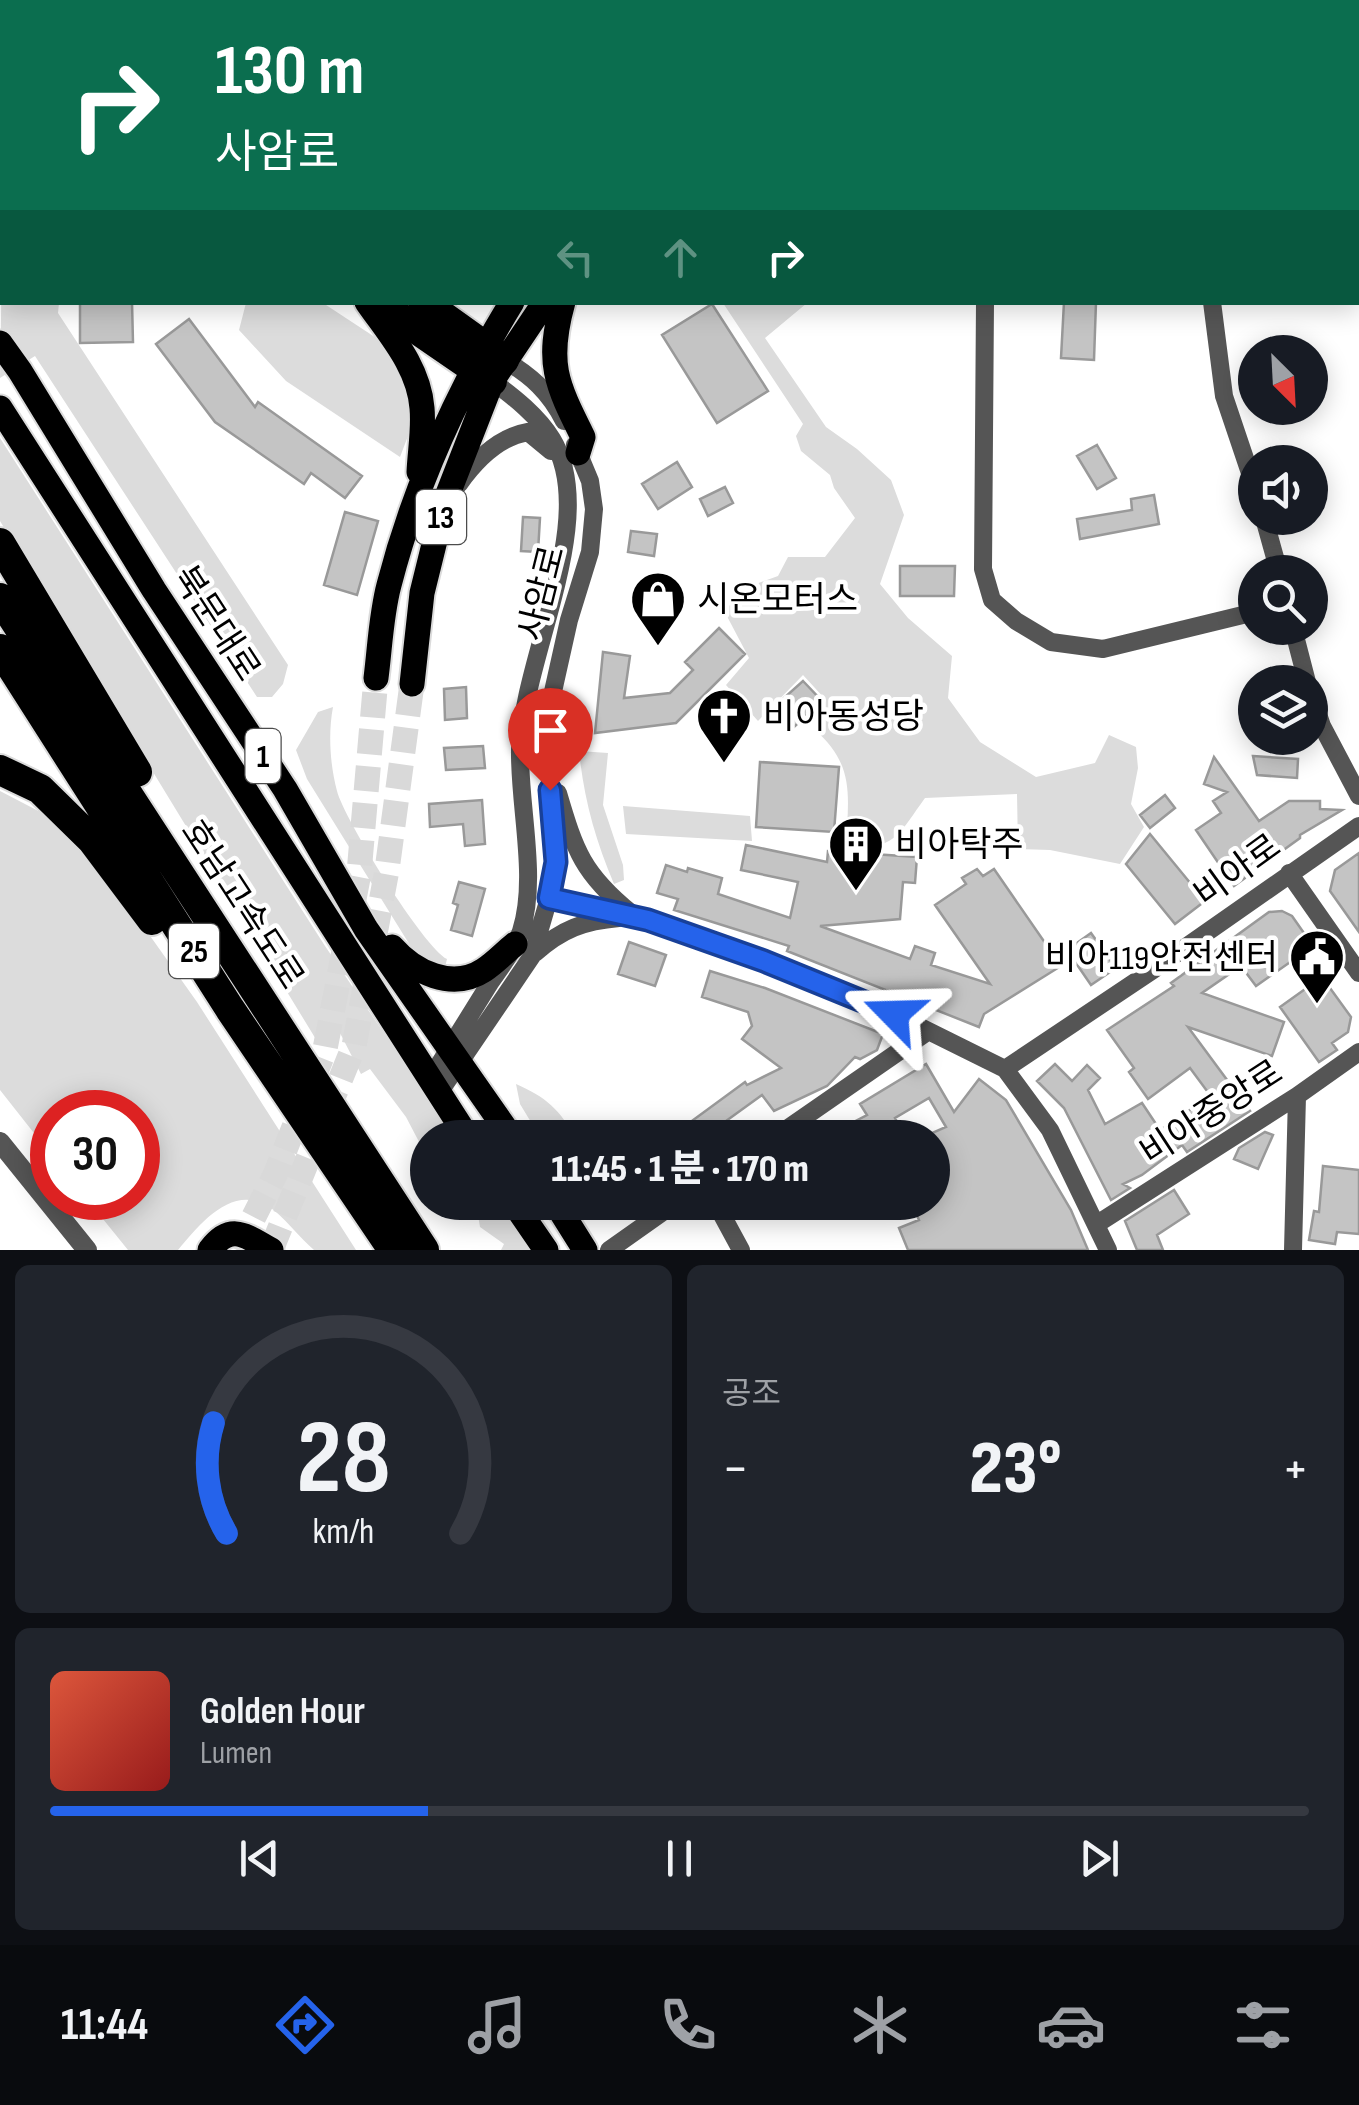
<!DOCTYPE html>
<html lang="ko">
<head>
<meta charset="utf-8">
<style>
  body { margin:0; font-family:"Sofia Sans Condensed","Noto Sans KR",sans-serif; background:#20242c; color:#f1f3f6; height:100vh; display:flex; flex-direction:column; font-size:38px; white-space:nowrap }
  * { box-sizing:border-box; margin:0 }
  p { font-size:32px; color:#9ea1a6 }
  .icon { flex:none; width:55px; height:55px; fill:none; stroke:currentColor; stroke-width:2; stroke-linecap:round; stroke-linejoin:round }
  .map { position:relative; height:1250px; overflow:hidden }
  .panel { display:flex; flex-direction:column; gap:15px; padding:15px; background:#0d0f14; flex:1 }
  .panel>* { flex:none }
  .guide { position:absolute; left:0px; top:0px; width:1360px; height:305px; box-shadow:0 5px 25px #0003; background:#0b6e4f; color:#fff; overflow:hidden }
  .needle { width:65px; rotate:156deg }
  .controls { position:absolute; left:1238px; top:335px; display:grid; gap:20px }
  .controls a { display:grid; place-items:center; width:90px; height:90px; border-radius:50%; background:#171b24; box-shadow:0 5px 25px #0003; font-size:50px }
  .speed { position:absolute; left:30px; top:1090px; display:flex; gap:20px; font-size:50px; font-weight:700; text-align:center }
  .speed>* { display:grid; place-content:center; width:130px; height:130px; border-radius:50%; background:#171b24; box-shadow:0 5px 25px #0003; line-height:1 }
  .speed .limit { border:15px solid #d22; background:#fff; color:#111 }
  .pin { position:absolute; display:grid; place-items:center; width:85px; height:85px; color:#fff; margin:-102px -42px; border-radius:50% 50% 50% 0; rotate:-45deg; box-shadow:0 0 10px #0007 }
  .pin .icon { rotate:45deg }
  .me { position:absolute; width:110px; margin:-55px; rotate:292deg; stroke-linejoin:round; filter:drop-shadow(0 0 8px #0008) }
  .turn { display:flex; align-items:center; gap:35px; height:210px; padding:0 50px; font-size:45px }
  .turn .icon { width:130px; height:130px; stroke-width:2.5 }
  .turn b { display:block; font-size:70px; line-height:85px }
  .lanes { display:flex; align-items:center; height:95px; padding:0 50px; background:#0003; justify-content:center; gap:50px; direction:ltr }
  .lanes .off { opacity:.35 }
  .big { font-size:75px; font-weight:800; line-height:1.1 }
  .panel .card { flex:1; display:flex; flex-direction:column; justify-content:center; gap:15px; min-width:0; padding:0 35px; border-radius:15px; background:#20242c }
  .panel .dial { align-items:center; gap:0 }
  .dial svg { height:260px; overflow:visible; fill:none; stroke:#363941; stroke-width:7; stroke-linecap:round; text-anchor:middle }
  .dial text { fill:#f1f3f6; stroke:none }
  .song { display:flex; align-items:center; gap:30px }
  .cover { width:120px; height:120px; border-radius:15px; background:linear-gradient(135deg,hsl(10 70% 55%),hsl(0 70% 35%)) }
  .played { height:10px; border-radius:5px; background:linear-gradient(90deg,#2563eb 30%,#363941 30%) }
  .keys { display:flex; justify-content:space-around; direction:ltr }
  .heat { display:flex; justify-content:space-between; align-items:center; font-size:55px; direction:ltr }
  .panel .tiles { flex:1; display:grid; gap:15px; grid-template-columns:1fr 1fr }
  .card:last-child { grid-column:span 2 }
  .trip { position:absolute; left:410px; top:1120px; width:540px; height:100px; border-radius:50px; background:#171b24; box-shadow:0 5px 25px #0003; font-weight:800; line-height:100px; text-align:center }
  .tab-bar { display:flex; height:160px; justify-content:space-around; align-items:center; background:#090b0e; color:#9ea1a6 }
  .tab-bar .icon { width:70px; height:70px }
  .tab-bar .active { color:#2563eb }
  .tab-bar b { font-size:45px; color:#f1f3f6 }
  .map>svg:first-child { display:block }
  .green { fill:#dcdcdc }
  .building { fill:#c4c4c4; stroke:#999; stroke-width:2.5 }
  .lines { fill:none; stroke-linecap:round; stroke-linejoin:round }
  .primary-tunnel { stroke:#d9d9d9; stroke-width:25; stroke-dasharray:25 12; stroke-linecap:butt }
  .primary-casing { stroke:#dbdbdb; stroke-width:29 }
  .motorway-casing { stroke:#dbdbdb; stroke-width:34 }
  .minor { stroke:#555; stroke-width:18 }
  .tertiary { stroke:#555; stroke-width:20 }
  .primary { stroke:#000; stroke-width:25 }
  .motorway { stroke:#000; stroke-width:30 }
  .route-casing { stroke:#184099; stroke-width:25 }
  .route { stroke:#2563eb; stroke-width:18 }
  .labels { text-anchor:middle; stroke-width:9; stroke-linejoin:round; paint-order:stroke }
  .shield { fill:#fff; stroke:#4c4c4c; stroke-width:2.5 }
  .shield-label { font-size:32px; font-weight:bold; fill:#000 }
  .street-label { font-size:35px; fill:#000; stroke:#fff }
  .poi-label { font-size:35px; fill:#000; stroke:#fff; text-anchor:start }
</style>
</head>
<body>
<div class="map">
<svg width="1359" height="1250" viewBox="0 0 1359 1250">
  <rect width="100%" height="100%" fill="#fff"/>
  <!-- green -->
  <path class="green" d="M2,255V302L59,303L58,313L288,665L283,684L272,697H257L35,356L0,378Z
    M246,303H323L390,347L416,415L400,457L286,381L239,330Z
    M723,303H807L765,338L826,427L857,449L891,480L904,515L880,584L908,618L952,656L948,698L980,742L1036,777L1095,763L1109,735L1136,747L1138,768L1131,804L1144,827L1120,864L1050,850L1018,849L1017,794L925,798C898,835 896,850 846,847C848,797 856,766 815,730L826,700L803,675L758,721L726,685L749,658L720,603L739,590L778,576L788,557H825L855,518L834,488L830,475L801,451L796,436L803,424Z
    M0,438L325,946L454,1137L428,1138L427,1157L406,1117L370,1069L361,1074L340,1033L317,1041L0,521Z
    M333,707C328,733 330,765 337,791C344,819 424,948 447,959L444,971L416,955L307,779L296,750L318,712Z
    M579,751L608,753L603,805L623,865L624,880L614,884C595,839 584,799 579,751Z
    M0,791L48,816L109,878L197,1002L356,1250H314C300,1238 289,1223 275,1211C236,1179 201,1222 178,1250H128L86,1198H138V1112H52V1156L0,1090Z
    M623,806L750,816L752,841L626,834Z
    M516,1084C546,1097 560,1110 575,1137H540L520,1104Z
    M476,1203H499L532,1250H501L504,1244L480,1227Z"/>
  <!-- building -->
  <path class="building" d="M80,302H132L133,342L80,343Z
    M1064,302H1096L1094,360L1061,358Z
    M712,304L768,391L717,423L662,335Z
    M189,319L255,407L258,402L362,476L345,498L311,473L304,484L215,422L156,344Z
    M1097,445L1116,478L1097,489L1077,456Z
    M677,462L692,487L658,509L642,484Z
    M725,487L733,503L708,516L700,499Z
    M1154,495L1159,524L1080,539L1077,519L1132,510L1131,499Z
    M345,512L378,521L357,595L324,585Z
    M523,517L540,518L538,552L521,551Z
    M631,531L657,534L654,556L628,552Z
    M900,566H955L954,596H900Z
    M719,628L745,654L676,723L595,733L603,652L630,656L624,698L670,693L693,670L685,662Z
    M803,681L822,701L794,727L775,706Z
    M466,687L467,718L445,720L444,689Z
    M483,746L485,768L446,770L444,748Z
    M1253,756L1298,759L1297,778L1257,775Z
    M1214,757L1259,821L1289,801H1320V809L1342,810L1300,835V838L1234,886L1196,830L1221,813L1213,801L1227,792L1204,784Z
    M760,762L839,767L834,832L756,827Z
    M1165,795L1175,808L1150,828L1140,815Z
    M482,800L485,844L465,846L463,824L430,827L429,804Z
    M1150,834L1205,901L1175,924L1126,864Z
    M746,845L827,862L828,851L917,857L915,883L903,882L900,919L820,926L910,959L915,946L935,953L931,965L990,984L935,905L966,884L962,878L977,869L983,876L994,869L1061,966L984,1014L979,1027L787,951L789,946L674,910L678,899L657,893L666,865L687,872L688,868L722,878L718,894L790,918L798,882L741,870Z
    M1359,853V932L1330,891L1335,870Z
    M459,882L485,889L472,936L451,930L458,905L453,903Z
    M1282,911L1292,916L1313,946L1256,986L1241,966L1202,993L1284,1022L1272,1056L1188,1027L1250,1111L1187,1152L1182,1145L1142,1175L1123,1184L1130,1188L1111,1200L1064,1108L1037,1081L1055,1064L1072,1081L1087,1065L1100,1078L1088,1090L1105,1124L1142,1103L1160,1130L1203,1101L1210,1095L1190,1068L1148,1099L1129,1072L1134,1068L1107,1030L1174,986L1171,983L1269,912Z
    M1091,933L1116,968L1091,985L1067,950Z
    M629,942L666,955L655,986L618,974Z
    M710,971L765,988L883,1034L877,1050L860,1059L855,1057L827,1086L774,1111L762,1095L726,1121L738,1138H693L685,1126L745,1082L747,1085L781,1068L742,1039L752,1026L748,1012L702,997Z
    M1322,977L1351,1017L1348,1032L1332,1043L1337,1050L1319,1062L1280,1007Z
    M926,1064L954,1112L979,1079L1006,1100L1071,1210L1088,1250H908L899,1228L919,1220L911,1202H932V1133L946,1127L929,1098L895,1118L906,1138H853L846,1126L867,1115L860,1104Z
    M1265,1132L1273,1135L1258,1169L1234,1159L1239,1148Z
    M1323,1166L1359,1170V1234L1337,1232L1335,1244L1309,1240L1314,1211L1319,1212Z
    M1174,1190L1189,1214L1157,1235L1163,1250H1137L1125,1221Z"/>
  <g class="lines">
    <!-- primary-tunnel -->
    <path class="primary-tunnel" d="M237,1250L275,1175L325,1049L359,873L376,678
      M271,1250L354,1046L387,870L412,684"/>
    <!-- primary casing -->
    <g class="primary-casing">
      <path id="primary" d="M692,2L694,0
        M737,2L739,0
        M367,302C390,335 419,367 422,408C424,429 420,451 419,472
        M563,302C546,363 556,383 583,437L578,453
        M0,343L20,371L154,590L285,789L366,929L512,1138
        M0,408L468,1138
        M376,678C380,647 381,615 389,585C415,484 458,391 512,302
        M412,684L422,593L444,504L492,381L545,302
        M392,947C414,972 452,991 484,970C495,963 505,952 515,944
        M513,1202L546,1250
        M555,1202L585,1250
        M210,1250C231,1222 246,1236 271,1250"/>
    </g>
    <!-- motorway casing -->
    <g class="motorway-casing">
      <path id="motorway" d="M0,145H2
        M0,226L2,224
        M377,302L492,381
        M423,302L504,360
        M0,543L137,772
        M0,598L424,1250
        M0,649L230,1009L393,1250
        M0,770L40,789L92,840L152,920"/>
    </g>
    <!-- minor -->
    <path class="minor" d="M644,0L660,2
      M1206,0V2
      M988,2V0
      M985,302L983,569L992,600L1016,621L1051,642L1103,649L1255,612
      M1212,302L1224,396L1255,488
      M504,360C531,375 550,393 564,421
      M459,484C476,460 498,437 528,432L551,451
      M1264,518L1279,572
      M1293,628L1307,682
      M1310,690L1322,726L1359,796
      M558,793C575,851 583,874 631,913
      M1289,873L1359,973
      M549,898L648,920L764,961L894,1014L1005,1069L1050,1130L1108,1250
      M535,953C562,929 584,921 619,918
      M1005,1069L1153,970L1359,826
      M429,1080C450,1048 470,1015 490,983C501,967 515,949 521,931C538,878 519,807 520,750C521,660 601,519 552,439C538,416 514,397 492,381
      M439,1093L532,956L549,898L556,862L548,754L550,705L569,620L590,552L594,509L590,481L575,445
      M774,1138L927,1032
      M715,1202L741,1250
      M1097,1224L1297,1096L1359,1052
      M609,1250L677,1202
      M1293,1250L1297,1096"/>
    <!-- tertiary -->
    <path class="tertiary" d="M0,1142L87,1250"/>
    <!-- primary -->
    <use href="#primary" class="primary"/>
    <!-- motorway -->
    <use href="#motorway" class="motorway"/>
  </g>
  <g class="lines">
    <!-- route casing -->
    <g class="route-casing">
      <path id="route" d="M550,790L556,862L549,898L648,920L764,961L894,1014"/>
    </g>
    <!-- route -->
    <use href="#route" class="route"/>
  </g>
  <!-- icons -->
  <defs>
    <g id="shop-pin" transform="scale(2.875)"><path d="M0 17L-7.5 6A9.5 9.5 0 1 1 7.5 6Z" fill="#000" stroke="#fff"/><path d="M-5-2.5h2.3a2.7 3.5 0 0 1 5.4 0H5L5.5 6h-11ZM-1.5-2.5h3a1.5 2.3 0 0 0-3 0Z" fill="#fff"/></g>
    <g id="church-pin" transform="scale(2.875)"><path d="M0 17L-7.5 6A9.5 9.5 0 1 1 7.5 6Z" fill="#000" stroke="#fff"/><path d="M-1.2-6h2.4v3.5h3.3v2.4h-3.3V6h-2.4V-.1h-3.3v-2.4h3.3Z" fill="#fff"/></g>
    <g id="building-pin" transform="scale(2.875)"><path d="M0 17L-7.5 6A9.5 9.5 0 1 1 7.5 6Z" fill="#000" stroke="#fff"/><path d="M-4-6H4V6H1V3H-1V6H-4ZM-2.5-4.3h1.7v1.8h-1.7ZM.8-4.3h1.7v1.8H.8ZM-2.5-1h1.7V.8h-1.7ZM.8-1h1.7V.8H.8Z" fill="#fff"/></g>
    <g id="civic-pin" transform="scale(2.875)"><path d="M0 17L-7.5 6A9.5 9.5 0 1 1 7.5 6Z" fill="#000" stroke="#fff"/><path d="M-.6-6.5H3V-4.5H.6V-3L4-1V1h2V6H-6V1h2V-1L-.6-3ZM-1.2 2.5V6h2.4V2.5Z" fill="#fff"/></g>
  </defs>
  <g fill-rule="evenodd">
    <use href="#shop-pin" x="658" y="599"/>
    <use href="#church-pin" x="724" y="716"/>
    <use href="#building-pin" x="856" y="844"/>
    <use href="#civic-pin" x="1317" y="957"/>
  </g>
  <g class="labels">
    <!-- shield labels -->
    <g class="shield">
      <rect x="416" y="490" width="50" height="54" rx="8"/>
      <rect x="245.5" y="729" width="35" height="54" rx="8"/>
      <rect x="169" y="924" width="50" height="54" rx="8"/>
    </g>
    <g class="shield-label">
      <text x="441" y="528">13</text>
      <text x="263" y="767">1</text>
      <text x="194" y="962">25</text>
    </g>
    <!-- street labels -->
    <g class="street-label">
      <text transform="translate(541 593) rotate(-76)" y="12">사암로</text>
      <text transform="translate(217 623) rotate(57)" y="12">북문대로</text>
      <text transform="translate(1237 870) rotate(-36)" y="12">비아로</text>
      <text transform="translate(243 904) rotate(57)" y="12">호남고속도로</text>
      <text transform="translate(1211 1112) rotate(-33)" y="12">비아중앙로</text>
    </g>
    <!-- poi labels -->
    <g class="poi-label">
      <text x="697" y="611">시온모터스</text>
      <text x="763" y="728">비아동성당</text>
      <text x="895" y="856">비아탁주</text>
      <text x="1278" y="969" text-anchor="end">비아119안전센터</text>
    </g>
  </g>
</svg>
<div class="controls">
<a><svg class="needle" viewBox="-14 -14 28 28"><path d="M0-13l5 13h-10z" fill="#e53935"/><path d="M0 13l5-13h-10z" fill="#9ea1a6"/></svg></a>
<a><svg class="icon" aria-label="sound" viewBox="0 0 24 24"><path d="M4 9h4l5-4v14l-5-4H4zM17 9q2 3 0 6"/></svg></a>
<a><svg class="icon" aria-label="search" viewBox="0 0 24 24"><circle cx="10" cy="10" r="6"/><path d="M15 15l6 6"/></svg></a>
<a><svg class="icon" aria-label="layers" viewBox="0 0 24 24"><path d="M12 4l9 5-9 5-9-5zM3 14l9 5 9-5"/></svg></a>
</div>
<div class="speed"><div class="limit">30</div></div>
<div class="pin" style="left:550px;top:790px;background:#d93025"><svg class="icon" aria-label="arrive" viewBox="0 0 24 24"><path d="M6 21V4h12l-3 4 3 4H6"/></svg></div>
<svg class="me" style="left:894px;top:1014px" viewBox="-20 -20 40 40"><path d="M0-17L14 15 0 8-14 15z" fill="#2563eb" stroke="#fff" stroke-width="4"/></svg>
<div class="trip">11:45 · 1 분 · 170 m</div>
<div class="guide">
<div class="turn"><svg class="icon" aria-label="right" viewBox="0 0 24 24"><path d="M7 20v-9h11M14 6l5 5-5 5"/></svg><div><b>130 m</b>사암로</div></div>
<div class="lanes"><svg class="icon off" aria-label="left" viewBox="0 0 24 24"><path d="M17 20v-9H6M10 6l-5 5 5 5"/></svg><svg class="icon off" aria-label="ahead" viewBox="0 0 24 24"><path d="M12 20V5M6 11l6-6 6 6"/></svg><svg class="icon" aria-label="right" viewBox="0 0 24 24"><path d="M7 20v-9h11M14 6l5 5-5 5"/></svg></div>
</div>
</div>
<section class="panel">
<div class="tiles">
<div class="card dial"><svg viewBox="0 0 100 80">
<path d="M14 69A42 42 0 1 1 86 69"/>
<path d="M14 69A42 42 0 0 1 10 35" stroke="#2563eb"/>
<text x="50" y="56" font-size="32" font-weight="700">28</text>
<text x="50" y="72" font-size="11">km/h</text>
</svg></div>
<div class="card"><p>공조</p>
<div class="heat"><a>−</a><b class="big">23°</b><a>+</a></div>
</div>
<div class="card">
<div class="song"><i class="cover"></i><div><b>Golden Hour</b><p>Lumen</p></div></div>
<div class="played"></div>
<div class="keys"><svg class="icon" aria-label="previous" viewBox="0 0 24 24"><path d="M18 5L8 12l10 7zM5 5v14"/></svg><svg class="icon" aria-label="pause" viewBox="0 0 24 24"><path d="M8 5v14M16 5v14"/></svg><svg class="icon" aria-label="next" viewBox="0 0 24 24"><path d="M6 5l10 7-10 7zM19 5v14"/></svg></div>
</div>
</div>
</section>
<nav class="tab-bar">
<b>11:44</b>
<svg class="icon active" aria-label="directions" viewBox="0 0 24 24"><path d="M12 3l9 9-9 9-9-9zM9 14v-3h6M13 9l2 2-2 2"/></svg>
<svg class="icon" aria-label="music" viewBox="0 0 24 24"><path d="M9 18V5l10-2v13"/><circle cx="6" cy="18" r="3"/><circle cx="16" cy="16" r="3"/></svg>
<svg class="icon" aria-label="phone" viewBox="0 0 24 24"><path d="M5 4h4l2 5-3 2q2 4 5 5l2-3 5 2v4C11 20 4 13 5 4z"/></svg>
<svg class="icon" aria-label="climate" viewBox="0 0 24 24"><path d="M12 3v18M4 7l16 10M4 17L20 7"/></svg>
<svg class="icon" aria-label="car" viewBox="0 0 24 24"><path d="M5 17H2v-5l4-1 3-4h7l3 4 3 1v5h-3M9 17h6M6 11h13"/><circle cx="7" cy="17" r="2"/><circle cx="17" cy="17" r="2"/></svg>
<svg class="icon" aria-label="filters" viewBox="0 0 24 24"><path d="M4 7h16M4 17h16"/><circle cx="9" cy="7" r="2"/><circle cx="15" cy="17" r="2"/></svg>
</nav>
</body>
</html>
